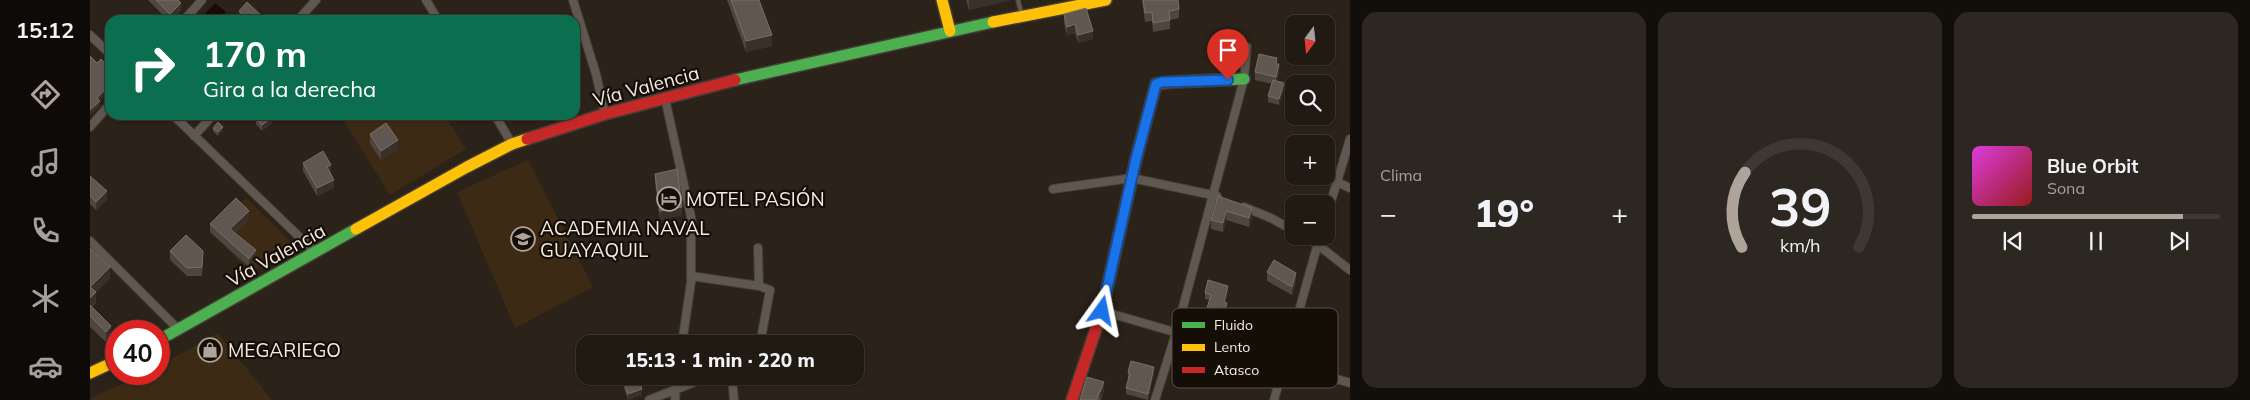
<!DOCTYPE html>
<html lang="es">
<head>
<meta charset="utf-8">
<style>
  body { margin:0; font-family:Mulish,sans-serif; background:#2d2721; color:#f1f3f6; height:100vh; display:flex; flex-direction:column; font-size:19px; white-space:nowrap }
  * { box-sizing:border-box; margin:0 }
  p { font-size:16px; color:#a2a1a0 }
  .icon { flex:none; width:28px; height:28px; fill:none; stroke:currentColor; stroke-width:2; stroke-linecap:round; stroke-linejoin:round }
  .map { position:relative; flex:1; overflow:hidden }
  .details { display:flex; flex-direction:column; gap:12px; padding:12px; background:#120e0a; width:900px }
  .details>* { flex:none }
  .top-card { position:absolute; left:15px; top:15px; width:475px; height:105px; border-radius:15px; box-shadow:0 1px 4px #0004,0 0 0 1px #3d3833; background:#0b6e4f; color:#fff; overflow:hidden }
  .needle { width:32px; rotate:195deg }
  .buttons { position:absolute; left:1195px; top:15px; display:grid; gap:10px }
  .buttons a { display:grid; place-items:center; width:50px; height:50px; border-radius:10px; background:#201a13; box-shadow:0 1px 4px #0004,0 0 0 1px #3d3833; font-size:25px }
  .speed { position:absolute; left:15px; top:320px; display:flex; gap:10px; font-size:25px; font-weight:700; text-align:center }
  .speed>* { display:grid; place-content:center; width:65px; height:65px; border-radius:50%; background:#201a13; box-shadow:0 1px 4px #0004,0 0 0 1px #3d3833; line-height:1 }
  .speed .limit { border:8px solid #d22; background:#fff; color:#111 }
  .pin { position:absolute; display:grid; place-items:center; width:42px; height:42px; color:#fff; margin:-51px -21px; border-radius:50% 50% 50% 0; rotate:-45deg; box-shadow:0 0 5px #0007 }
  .pin .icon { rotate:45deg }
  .me { position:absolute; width:55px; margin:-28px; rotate:12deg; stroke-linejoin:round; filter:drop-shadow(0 0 4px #0008) }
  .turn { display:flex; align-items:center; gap:18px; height:105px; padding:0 15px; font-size:22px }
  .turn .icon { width:65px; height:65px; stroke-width:2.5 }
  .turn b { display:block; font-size:35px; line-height:42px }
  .big { font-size:38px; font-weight:800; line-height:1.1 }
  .details .card { flex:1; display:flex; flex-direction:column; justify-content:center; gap:8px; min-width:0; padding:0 18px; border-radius:15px; background:#2d2721 }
  .details .dial { align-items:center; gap:0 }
  .dial svg { height:130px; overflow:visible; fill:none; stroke:#3d3833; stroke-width:7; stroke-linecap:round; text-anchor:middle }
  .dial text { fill:#f1f3f6; stroke:none }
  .song { display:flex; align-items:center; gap:15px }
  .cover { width:60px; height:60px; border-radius:8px; background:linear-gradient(135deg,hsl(300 70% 55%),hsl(0 70% 35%)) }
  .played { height:5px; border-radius:2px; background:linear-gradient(90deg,#aea49a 85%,#3d3833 85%) }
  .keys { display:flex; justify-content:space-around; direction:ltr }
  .heat { display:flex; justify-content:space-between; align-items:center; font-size:28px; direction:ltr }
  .details .tiles { flex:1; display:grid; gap:12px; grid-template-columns:repeat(3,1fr) }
  .trip { position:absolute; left:486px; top:335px; width:288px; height:50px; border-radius:15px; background:#201a13; box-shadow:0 1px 4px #0004,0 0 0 1px #3d3833; font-weight:800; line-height:50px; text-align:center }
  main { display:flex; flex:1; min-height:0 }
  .menu { display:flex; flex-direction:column; width:90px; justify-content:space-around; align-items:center; background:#0d0a08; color:#a2a1a0 }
  .menu .icon { width:35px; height:35px }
  .menu .active { color:#aea49a }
  .menu b { font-size:22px; color:#f1f3f6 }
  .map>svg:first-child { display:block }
  .built { fill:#3c2a14 }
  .water { fill:#1b0a02 }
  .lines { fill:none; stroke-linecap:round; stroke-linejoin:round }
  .lane-casing { stroke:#443c35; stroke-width:6 }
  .street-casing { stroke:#443c35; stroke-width:10 }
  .fast-casing { stroke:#443c35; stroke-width:14 }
  .slow-casing { stroke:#443c35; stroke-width:14 }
  .jam-casing { stroke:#443c35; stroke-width:14 }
  .lane { stroke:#5f5850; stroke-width:4 }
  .street { stroke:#5f5850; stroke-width:8 }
  .fast { stroke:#4caf50; stroke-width:11 }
  .slow { stroke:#ffc107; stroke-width:11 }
  .jam { stroke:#c62828; stroke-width:11 }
  .wall { fill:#4f463f }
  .shaded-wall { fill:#393029 }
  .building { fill:#605850; stroke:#786f67 }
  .route-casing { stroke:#114b97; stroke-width:12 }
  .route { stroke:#1a73e8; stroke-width:9 }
  .labels { text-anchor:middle; stroke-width:4.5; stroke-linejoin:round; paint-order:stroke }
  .street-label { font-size:19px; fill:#f5eadf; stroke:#150e07 }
  .poi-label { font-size:19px; fill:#f5eadf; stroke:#150e07; text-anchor:start }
  .key { fill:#150e07; stroke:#585048; stroke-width:1 }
  .key-label { font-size:14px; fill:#f5eadf }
</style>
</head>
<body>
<main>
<nav class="menu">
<b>15:12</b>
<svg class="icon active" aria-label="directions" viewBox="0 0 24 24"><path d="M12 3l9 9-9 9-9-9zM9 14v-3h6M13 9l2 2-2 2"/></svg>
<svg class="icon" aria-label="music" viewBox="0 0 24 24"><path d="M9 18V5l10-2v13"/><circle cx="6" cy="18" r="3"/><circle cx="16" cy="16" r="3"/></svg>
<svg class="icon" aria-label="phone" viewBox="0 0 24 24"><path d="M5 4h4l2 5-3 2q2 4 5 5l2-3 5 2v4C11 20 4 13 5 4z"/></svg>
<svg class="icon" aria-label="climate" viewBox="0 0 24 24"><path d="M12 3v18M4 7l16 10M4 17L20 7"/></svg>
<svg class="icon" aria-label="car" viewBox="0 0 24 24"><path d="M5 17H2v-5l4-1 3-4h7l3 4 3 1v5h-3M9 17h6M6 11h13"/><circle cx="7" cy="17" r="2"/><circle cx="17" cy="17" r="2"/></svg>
</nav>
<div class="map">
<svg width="1260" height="400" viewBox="0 0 1260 400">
  <rect width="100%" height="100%" fill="#2b2219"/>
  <!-- built -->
  <path class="built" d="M250,115H355L376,149L300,195Z
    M438,160L503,287L425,328L367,192Z
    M156,198L203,244L161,273L120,232Z
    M128,333L182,400H0V398L56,374H69V366Z"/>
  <!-- water -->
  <path class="water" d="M125,3L136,12L128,20H109Z"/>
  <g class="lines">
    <!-- lane casing -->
    <g class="lane-casing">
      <path id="lane" d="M928,0L931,12"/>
    </g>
    <!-- street casing -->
    <g class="street-casing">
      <path id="street" d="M336,0L348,20
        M483,0L506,74L515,114
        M94,20L112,0
        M208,20L226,0
        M0,35L20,54
        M575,98L601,217V282L592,344
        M83,115L225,252
        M405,115L422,144
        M0,127L20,104
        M104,136L123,115
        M1247,182L1260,188
        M963,189L1042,178L1127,196
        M1154,207L1181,218L1204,231
        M1236,218L1260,139
        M1213,236L1228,245L1260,270
        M0,241L88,329
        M668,248L669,286L680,290L670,344
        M601,276L669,286
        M1012,311L1260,383
        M642,376L644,400
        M559,400L620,376
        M585,400L587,376
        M1065,400L1086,333L1154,79L1157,47
        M1184,400L1230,236"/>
    </g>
    <!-- fast casing -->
    <g class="fast-casing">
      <path id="fast" d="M645,80L903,22
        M1083,82L1154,79
        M69,340L266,229"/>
    </g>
    <!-- slow casing -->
    <g class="slow-casing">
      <path id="slow" d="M852,0L860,31
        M903,22L1016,0
        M266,229L377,167L422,144L437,139
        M0,373L26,361"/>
    </g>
    <!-- jam casing -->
    <g class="jam-casing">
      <path id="jam" d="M437,139L515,114L645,80
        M982,400L1012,311L1046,159L1066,84L1083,82"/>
    </g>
    <!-- lane -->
    <use href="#lane" class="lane"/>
    <!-- street -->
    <use href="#street" class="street"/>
    <!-- fast -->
    <use href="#fast" class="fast"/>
    <!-- slow -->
    <use href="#slow" class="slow"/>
    <!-- jam -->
    <use href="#jam" class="jam"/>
  </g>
  <!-- wall -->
  <path class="wall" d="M58,0H88L91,10L82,20H78Z
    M637,0H669L682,46L656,52Z
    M876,0H921L879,10Z
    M1052,0H1088L1089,9V18L1080,20V29L1063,32L1062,21L1055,22Z
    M149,11L176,20H150Z
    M974,14L1003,39L988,43L985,33L977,35L974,23Z
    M1187,64L1189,73L1187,81L1194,89L1189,105L1178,102V96L1182,84L1165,80V72Z
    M166,118L182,123L172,131L166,124Z
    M123,128L133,130L128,136L123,131Z
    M280,134L308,149L291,160L280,143Z
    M213,163L241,173L244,188L227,196L213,171Z
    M565,174L592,215L570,220L565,183Z
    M0,176L17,199L6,210L0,204Z
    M1128,196L1162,217L1159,227L1136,220L1133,232L1121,229V220Z
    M159,219L145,233L166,258L159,267L120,232V224Z
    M0,248L20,278L6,292V303L2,307L21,337L16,342L0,327Z
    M80,251L113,260L112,276H97L80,260Z
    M1177,272L1206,282L1202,295L1177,281Z
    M1138,292L1135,303L1137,309L1131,329L1114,324V318L1120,300L1115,299V293Z
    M1038,372L1064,373L1058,400L1036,394V388L1039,378H1038Z
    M997,377L1014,390L1011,400H990Z
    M534,382L552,395L538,400L534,388Z"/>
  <!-- shaded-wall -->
  <path class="shaded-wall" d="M879,0H921L879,10Z
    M91,3V10L82,20H80V14Z
    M985,24V33L977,35V27Z
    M1003,31V39L988,43V35Z
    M682,35V46L656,52V41Z
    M490,45V54L485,55V46Z
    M1189,64V73L1186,85V77Z
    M1194,83V89L1189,105V99Z
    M20,84V89L7,103V98Z
    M10,101V106L0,115V110Z
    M182,117V123L172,131V125Z
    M133,127V130L128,136V132Z
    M308,140V149L291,160V151Z
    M241,165V173L237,175V167Z
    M244,180V188L227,196V188Z
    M17,191V199L6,210V202Z
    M592,207V215L570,220V211Z
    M1162,208V217L1159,227V218Z
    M159,211V219L140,237V229Z
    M1136,211V220L1133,232V223Z
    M166,250V258L159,267V259Z
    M20,267V278L6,292V303L0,308V287Z
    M1206,273V282L1202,295V287Z
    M1138,286V292L1134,308V302Z
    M1137,303V309L1131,329V323Z
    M21,326V337L16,342V332Z
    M1064,367V373L1058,400V394Z
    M1014,382V390L1010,400V392Z
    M552,389V395L538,400V394Z"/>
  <!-- building -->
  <path class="building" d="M66,0H88L91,3L80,14Z
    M641,0H669L682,35L656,41Z
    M1053,0H1088L1089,9L1079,11L1080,20L1063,23L1062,12L1055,13Z
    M157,2L176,20H159L149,11Z
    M996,8L1003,31L988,35L985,24L977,27L974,14Z
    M485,28L490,45L485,46Z
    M1169,54L1187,58L1186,64H1189L1186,77L1165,72Z
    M0,56L7,63L11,59L18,66L20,64V84L7,98L10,101L0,110Z
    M1183,80L1194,83L1189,99L1178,96Z
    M170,115H180L182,117L172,125L166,118Z
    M128,122L133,127L128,132L123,128Z
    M296,123L308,140L291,151L280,134Z
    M233,151L241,165L237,167L244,180L227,188L213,163Z
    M587,169L592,207L570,211L565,174Z
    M0,176L17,191L6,202L0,196Z
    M1128,196L1162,208L1159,218L1136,211L1133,223L1121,220Z
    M146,198L159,211L140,229L166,250L159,259L120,224Z
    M96,235L113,251L112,267L97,268L80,251Z
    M0,248L20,267L0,287L6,292L0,298Z
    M1184,260L1206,273L1202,287L1177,272Z
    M1118,280L1138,286L1134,302L1137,303L1131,323L1114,318L1121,295L1115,293Z
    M0,305L21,326L16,332L0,316Z
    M1041,361L1064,367L1058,394L1036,388L1040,373L1038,372Z
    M548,377L552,389L538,394L534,382Z
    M997,377L1014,382L1010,392H1009L1006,400H990Z"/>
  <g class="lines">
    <!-- route casing -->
    <g class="route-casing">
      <path id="route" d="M1012,311L1046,159L1066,84L1072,82L1138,80"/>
    </g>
    <!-- route -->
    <use href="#route" class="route"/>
  </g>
  <!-- icons -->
  <defs>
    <g id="hotel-ring" transform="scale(1.25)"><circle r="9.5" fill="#150e07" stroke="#aea49a" stroke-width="1.5"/><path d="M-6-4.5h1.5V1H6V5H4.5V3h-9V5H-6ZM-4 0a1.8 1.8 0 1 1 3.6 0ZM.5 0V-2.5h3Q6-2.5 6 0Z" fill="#aea49a"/></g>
    <g id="university-ring" transform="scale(1.25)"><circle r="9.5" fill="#150e07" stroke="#aea49a" stroke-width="1.5"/><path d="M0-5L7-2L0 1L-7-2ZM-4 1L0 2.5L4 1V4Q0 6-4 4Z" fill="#aea49a"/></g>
    <g id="shop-ring" transform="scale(1.25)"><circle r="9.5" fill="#150e07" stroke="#aea49a" stroke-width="1.5"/><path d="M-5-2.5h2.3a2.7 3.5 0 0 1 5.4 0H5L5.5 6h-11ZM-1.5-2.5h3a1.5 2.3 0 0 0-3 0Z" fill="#aea49a"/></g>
  </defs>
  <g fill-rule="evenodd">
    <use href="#hotel-ring" x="579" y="199"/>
    <use href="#university-ring" x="433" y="239"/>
    <use href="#shop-ring" x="120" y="350"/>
  </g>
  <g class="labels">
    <!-- street labels -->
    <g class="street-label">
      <text transform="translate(556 86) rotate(-15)" y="7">Vía Valencia</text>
      <text transform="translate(186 255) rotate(-29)" y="7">Vía Valencia</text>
    </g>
    <!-- poi labels -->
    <g class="poi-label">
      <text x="596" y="206">MOTEL PASIÓN</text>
      <text x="450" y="235">ACADEMIA NAVAL<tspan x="450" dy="22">GUAYAQUIL</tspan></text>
      <text x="138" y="357">MEGARIEGO</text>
    </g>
  </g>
  <!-- legend -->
  <rect x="1082" y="308" width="166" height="80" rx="8" class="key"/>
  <rect x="1092" y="322" width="23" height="6" fill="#4caf50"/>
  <rect x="1092" y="344" width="23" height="7" fill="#ffc107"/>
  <rect x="1092" y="367" width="23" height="6" fill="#c62828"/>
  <g class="key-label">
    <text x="1124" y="330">Fluido</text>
    <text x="1124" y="352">Lento</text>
    <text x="1124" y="375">Atasco</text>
  </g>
</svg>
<div class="buttons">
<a><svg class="needle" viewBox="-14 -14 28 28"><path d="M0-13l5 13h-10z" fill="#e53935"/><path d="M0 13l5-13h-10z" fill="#a2a1a0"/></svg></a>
<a><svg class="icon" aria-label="search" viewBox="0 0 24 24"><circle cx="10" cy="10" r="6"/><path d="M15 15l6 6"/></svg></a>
<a>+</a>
<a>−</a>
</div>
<div class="speed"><div class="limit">40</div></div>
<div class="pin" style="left:1138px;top:80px;background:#d93025"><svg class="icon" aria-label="arrive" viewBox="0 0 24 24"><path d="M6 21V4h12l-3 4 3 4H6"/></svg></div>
<svg class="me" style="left:1012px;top:311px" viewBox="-20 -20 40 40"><path d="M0-17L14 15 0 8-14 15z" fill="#1a73e8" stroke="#fff" stroke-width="4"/></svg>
<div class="trip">15:13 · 1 min · 220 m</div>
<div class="top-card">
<div class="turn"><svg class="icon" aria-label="right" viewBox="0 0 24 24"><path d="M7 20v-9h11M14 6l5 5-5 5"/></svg><div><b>170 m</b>Gira a la derecha</div></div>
</div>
</div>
<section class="details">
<div class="tiles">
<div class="card"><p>Clima</p>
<div class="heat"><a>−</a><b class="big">19°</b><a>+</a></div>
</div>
<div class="card dial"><svg viewBox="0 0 100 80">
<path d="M14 69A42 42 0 1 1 86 69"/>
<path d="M14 69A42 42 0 0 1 16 23" stroke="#aea49a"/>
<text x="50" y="56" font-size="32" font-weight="700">39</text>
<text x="50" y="72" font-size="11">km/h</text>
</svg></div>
<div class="card">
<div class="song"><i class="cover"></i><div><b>Blue Orbit</b><p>Sona</p></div></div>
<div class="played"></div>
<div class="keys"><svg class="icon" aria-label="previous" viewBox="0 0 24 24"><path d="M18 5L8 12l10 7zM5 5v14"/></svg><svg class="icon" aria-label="pause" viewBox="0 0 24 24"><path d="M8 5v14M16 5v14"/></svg><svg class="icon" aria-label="next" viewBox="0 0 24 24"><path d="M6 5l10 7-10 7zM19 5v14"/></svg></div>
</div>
</div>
</section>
</main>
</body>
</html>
